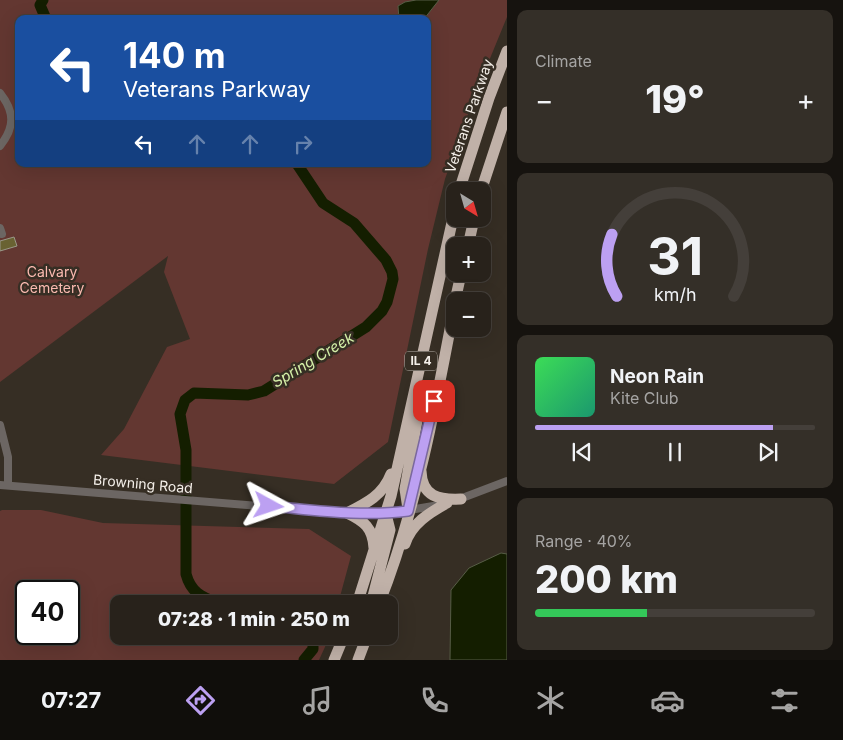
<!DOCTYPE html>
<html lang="en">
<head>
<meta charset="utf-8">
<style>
  body { margin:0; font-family:Inter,sans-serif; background:#342f28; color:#f1f3f6; height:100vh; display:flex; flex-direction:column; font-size:19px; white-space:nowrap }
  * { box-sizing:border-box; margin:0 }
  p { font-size:16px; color:#a5a4a3 }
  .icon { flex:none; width:28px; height:28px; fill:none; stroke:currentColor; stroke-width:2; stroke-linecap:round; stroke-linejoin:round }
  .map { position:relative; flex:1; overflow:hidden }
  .sheet { display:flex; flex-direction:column; gap:10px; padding:10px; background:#16130f; width:336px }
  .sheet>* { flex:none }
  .banner { position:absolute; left:15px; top:15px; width:416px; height:152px; border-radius:10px; box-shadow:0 5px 20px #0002,0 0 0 1px #443f3a; background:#1a4fa0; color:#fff; overflow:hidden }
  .needle { width:32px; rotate:143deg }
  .buttons { position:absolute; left:446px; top:182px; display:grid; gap:10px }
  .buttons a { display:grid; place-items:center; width:45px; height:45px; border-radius:10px; background:#28221b; box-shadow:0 5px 20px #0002,0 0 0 1px #443f3a; font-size:25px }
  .speed { position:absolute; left:15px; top:580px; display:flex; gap:10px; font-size:25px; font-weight:700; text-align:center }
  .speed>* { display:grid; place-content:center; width:65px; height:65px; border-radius:50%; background:#28221b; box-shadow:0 5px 20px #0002,0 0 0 1px #443f3a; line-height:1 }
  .speed .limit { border:2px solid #111; border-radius:8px; background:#fff; color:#111 }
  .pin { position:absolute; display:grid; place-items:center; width:42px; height:42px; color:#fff; margin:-21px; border-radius:10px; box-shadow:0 2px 8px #0006 }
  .me { position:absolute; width:55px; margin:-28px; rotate:95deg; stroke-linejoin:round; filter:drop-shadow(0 0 4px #0008) }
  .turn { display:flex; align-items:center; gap:18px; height:105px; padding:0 25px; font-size:22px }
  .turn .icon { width:65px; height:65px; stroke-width:2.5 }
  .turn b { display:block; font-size:35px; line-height:42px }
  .lanes { display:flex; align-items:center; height:48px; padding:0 25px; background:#0003; justify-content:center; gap:25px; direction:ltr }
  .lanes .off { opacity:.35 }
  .big { font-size:38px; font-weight:800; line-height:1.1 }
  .sheet .card { flex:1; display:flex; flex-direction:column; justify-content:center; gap:8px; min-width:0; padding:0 18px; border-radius:10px; background:#342f28 }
  .sheet .dial { align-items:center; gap:0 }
  .dial svg { height:130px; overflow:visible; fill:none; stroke:#443f3a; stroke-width:7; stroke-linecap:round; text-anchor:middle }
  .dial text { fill:#f1f3f6; stroke:none }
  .song { display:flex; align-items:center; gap:15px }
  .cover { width:60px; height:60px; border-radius:8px; background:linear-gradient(135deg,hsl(130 70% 55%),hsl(160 70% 35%)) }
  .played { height:5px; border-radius:2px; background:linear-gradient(90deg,#bca0f2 85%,#443f3a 85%) }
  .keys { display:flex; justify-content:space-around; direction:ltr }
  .heat { display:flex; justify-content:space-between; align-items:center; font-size:28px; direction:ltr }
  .charge { height:8px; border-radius:4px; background:linear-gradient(90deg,#34c759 40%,#443f3a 0) }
  .trip { position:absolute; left:110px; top:595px; width:288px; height:50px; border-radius:10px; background:#28221b; box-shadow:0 5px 20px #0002,0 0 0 1px #443f3a; font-weight:800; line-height:50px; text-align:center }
  .tab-bar { display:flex; height:80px; justify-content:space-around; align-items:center; background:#100e0b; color:#a5a4a3 }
  .tab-bar .icon { width:35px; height:35px }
  .tab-bar .active { color:#bca0f2 }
  .tab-bar b { font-size:22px; color:#f1f3f6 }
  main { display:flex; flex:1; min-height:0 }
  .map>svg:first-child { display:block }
  .green { fill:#633731; fill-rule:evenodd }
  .water { fill:#141e00; stroke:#575d46 }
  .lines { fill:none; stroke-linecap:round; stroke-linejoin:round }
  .river { stroke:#141e00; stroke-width:11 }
  .building { fill:#696232; stroke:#9a9889 }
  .minor { stroke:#6c6663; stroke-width:8 }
  .highway { stroke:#c0b1a8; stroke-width:11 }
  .route-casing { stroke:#7a689d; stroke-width:12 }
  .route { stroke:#bca0f2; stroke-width:9 }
  .labels { text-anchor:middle; stroke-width:5; stroke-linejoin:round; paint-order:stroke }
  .shield { fill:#362e24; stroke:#bbb5ae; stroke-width:1 }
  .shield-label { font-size:12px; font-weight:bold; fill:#f4efe9 }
  .street-label { font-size:14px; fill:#f4efe9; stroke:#362e24 }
  .park-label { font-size:14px; fill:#fbbab0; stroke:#362e24 }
  .water-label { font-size:15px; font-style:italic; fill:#d4efa7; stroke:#362e24 }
</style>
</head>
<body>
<main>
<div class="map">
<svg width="507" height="660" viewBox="0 0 507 660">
  <rect width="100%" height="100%" fill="#362e24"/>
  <!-- green -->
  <path class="green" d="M0,0H507V17L475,95L445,179L428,249L388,442L334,484L101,455L124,429L167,347L190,339L164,272L168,256L0,382ZM19,19H428V164H19Z
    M2,510H41L103,523L309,529L351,556L338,604H119V636H330L319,660H0V511ZM69,591V634H26V591Z"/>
  <!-- water -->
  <path class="water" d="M416,0H439L424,19H399L398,6L405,2Z
    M501,553L507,554V660H450L451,590L469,568Z"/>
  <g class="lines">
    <!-- river -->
    <path class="river" d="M43,0L40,5L46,19
      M219,604C202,597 191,593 186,574V450L180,414L185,400L194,393L248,395L264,391L366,327L382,311L387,302L393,279L392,272L386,260L354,223L323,203L297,164
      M304,660L313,649V636"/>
  </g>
  <!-- building -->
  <path class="building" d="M14,237L17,246L0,251V241Z"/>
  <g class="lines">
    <!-- minor -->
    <path class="minor" d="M0,93C15,112 15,127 0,146
      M0,228L2,234
      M0,425L8,457V485
      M0,485L347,513L386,514L439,505
      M457,500L507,481"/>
    <!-- highway -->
    <path class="highway" d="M459,191L489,98L507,51
      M481,191L507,112
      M468,246L474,219
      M455,301L461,274
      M421,471C422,497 439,500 461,499
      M408,509L405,489L422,392
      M347,513C367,503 383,495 391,474
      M347,513C364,521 373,528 374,548
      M405,544C411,524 429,513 447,503
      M357,604L391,496L455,209
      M371,604L390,530L386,514
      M379,604C417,508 436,404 455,303
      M334,660L344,636
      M358,660L367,636"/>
  </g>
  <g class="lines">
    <!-- route casing -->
    <g class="route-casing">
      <path id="route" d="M269,506C315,510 362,517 408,511L434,401"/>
    </g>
    <!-- route -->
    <use href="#route" class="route"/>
  </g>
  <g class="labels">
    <!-- shield labels -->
    <rect class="shield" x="405" y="351.5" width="32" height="19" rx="4"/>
    <g class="shield-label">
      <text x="421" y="365">IL 4</text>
    </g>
    <!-- street labels -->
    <g class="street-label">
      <text transform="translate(469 116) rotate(-71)" y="5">Veterans Parkway</text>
      <text transform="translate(143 484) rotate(5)" y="5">Browning Road</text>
    </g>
    <!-- park labels -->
    <g class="park-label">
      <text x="52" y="277">Calvary<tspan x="52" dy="16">Cemetery</tspan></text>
    </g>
    <!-- water labels -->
    <g class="water-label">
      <text transform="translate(313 360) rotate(-31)" y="5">Spring Creek</text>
    </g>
  </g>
</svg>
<div class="buttons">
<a><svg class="needle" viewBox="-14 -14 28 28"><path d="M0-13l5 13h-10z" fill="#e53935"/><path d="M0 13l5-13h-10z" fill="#a5a4a3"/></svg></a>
<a>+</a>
<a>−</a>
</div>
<div class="speed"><div class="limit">40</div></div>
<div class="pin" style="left:434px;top:401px;background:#d93025"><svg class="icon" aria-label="arrive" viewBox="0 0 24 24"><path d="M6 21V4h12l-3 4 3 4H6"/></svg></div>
<svg class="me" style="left:269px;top:506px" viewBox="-20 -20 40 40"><path d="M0-17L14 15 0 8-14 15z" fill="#bca0f2" stroke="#fff" stroke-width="4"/></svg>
<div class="trip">07:28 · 1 min · 250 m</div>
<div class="banner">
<div class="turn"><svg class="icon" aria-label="left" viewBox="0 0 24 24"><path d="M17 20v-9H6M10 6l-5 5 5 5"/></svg><div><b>140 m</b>Veterans Parkway</div></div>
<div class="lanes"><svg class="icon" aria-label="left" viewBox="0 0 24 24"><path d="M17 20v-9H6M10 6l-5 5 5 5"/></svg><svg class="icon off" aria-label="ahead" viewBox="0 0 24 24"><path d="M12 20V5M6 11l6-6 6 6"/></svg><svg class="icon off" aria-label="ahead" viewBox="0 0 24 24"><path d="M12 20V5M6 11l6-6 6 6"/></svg><svg class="icon off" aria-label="right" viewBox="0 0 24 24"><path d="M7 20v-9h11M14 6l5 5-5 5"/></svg></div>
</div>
</div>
<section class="sheet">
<div class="card"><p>Climate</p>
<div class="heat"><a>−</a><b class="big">19°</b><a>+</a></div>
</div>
<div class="card dial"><svg viewBox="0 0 100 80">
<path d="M14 69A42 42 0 1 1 86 69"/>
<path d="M14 69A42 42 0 0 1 11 31" stroke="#bca0f2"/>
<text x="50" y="56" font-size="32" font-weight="700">31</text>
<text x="50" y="72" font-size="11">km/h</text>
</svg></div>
<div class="card">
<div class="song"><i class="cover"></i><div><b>Neon Rain</b><p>Kite Club</p></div></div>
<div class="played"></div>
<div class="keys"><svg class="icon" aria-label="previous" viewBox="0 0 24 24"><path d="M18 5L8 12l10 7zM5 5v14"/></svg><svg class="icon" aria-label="pause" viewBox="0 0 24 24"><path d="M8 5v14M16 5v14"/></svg><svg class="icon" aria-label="next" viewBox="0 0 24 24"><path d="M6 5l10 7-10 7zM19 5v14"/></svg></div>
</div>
<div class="card"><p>Range · 40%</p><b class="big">200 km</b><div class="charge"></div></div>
</section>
</main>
<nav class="tab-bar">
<b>07:27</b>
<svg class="icon active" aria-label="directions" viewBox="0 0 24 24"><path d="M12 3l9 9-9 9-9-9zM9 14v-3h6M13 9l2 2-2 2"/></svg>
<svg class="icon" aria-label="music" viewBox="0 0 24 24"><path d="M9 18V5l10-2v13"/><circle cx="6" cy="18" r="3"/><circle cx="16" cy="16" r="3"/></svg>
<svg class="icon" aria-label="phone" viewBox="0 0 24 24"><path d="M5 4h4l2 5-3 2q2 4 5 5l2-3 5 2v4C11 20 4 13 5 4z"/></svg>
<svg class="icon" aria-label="climate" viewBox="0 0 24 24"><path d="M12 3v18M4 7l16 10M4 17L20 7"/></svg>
<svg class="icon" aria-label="car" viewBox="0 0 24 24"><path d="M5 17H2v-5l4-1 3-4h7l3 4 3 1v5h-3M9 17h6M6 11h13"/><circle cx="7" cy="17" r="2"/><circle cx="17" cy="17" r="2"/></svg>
<svg class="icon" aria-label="filters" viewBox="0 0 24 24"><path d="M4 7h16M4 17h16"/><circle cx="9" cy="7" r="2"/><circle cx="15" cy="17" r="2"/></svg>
</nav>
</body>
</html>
